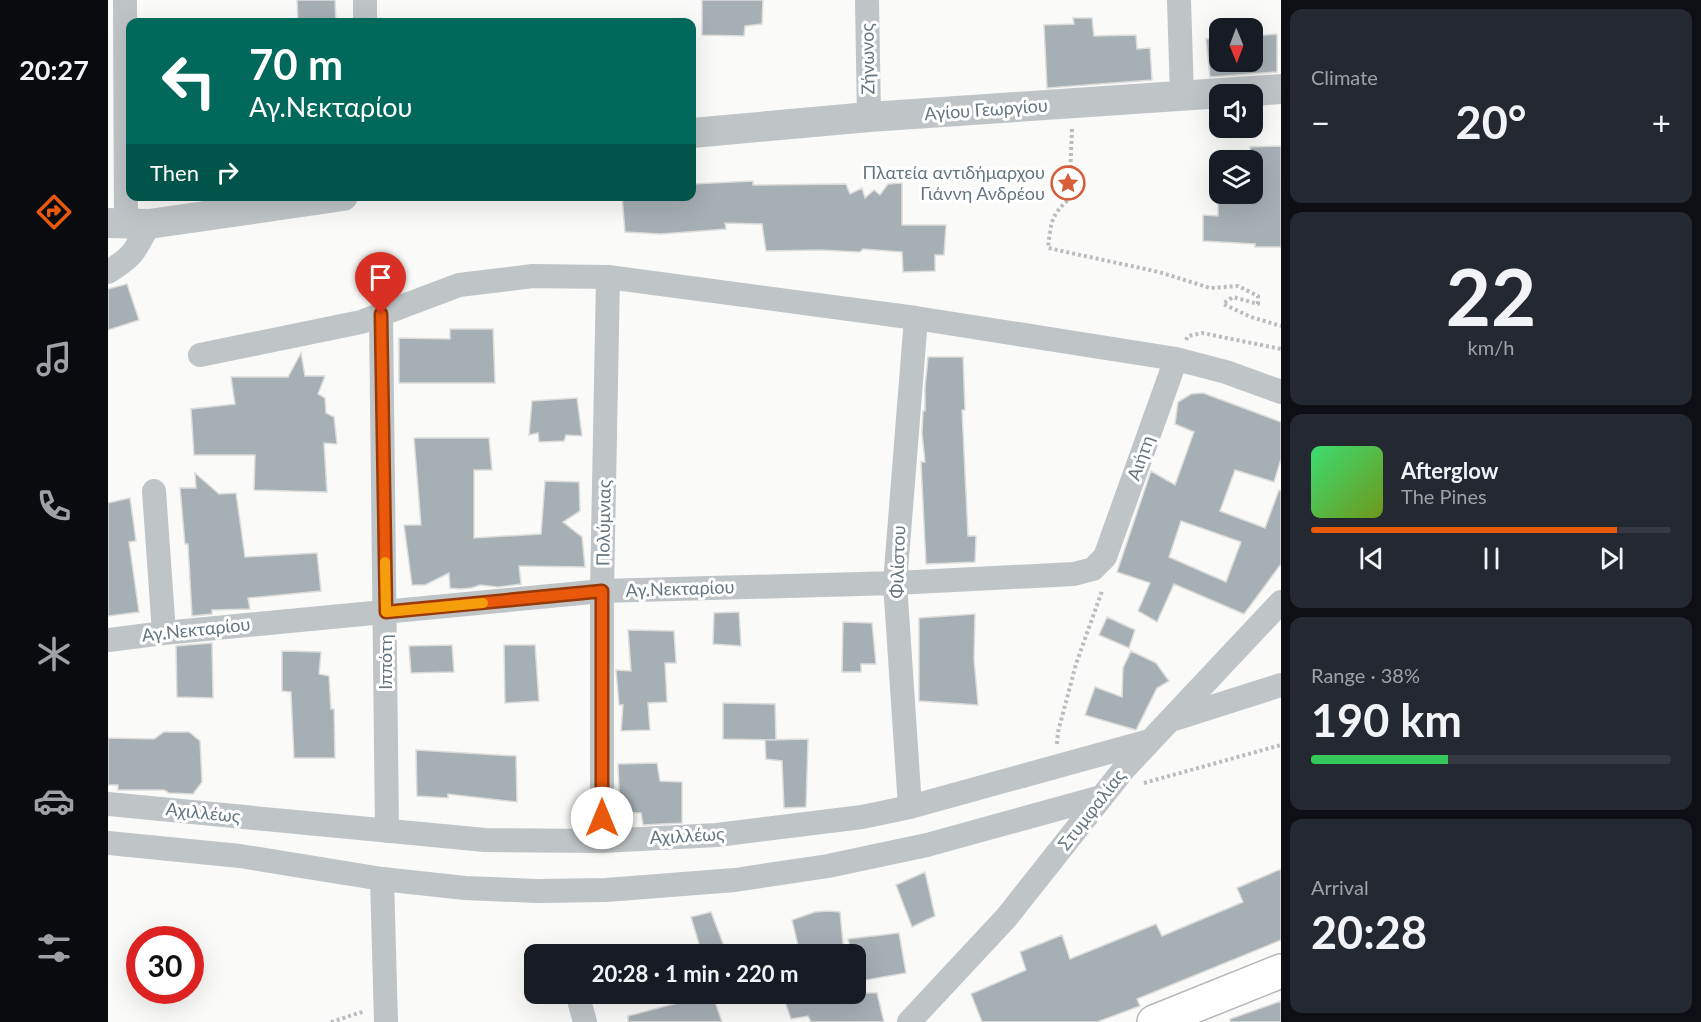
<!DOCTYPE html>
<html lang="en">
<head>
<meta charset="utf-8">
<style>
  body { margin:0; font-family:Lato,sans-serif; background:#242831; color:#f1f3f6; height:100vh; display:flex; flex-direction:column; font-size:22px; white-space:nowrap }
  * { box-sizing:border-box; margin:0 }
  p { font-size:20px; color:#9ea1a6 }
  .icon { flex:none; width:33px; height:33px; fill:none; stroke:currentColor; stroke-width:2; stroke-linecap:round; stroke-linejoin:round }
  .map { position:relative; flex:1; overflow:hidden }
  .side { display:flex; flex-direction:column; gap:9px; padding:9px; background:#0d0f14; width:420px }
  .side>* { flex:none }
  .guide { position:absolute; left:18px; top:18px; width:570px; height:183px; border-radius:12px; box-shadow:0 6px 24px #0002; background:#00695c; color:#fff; overflow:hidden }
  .needle { width:39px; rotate:179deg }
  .tools { position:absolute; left:1101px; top:18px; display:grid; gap:12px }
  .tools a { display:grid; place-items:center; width:54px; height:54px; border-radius:12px; background:#171b24; box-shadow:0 6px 24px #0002; font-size:30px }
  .speed { position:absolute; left:18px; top:926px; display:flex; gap:12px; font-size:30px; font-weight:700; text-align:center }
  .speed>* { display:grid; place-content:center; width:78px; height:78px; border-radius:50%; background:#171b24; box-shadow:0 6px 24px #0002; line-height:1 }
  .speed .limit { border:9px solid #d22; background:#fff; color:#111 }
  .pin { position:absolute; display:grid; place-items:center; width:51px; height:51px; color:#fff; margin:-62px -26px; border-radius:50% 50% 50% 0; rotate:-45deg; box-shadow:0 0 6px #0007 }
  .pin .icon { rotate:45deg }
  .me { position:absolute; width:66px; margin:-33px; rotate:0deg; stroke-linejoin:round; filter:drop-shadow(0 0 4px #0008) }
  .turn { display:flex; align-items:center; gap:21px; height:126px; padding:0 24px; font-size:27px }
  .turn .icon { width:78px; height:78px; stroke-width:2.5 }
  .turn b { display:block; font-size:42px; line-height:51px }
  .then { display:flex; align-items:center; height:57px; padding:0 24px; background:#0003; gap:12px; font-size:22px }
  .big { font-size:45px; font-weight:700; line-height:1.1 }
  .side .tile { flex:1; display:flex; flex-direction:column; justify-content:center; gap:9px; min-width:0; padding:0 21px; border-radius:12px; background:#242831 }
  .side .dial { align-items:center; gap:0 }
  .dial b { font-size:78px; line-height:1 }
  .song { display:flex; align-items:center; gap:18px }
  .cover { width:72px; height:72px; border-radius:9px; background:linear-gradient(135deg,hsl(140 70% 55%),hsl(80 70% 35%)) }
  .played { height:6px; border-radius:3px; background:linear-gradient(90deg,#ea580c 85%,#363941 85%) }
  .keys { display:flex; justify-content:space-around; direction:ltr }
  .heat { display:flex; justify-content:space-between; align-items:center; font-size:33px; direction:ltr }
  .charge { height:9px; border-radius:4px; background:linear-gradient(90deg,#34c759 38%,#363941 0) }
  .trip { position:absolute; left:416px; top:944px; width:342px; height:60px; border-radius:12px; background:#171b24; box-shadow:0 6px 24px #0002; font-weight:700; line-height:60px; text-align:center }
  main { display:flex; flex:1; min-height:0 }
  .tabs { display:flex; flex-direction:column; width:108px; justify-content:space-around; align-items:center; background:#090b0e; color:#9ea1a6 }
  .tabs .icon { width:42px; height:42px }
  .tabs .selected { color:#ea580c }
  .tabs b { font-size:27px; color:#f1f3f6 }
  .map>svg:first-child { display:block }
  .building { fill:#a6afb4; stroke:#dcdcda; stroke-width:1.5; fill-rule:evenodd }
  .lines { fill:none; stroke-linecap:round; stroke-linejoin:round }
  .primary-casing { stroke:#b3b8bc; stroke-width:36 }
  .path { stroke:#babdc0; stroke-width:4; stroke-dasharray:3 3; stroke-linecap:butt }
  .minor { stroke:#bfc4c7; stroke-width:24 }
  .tertiary { stroke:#bfc4c7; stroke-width:30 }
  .primary { stroke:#fff; stroke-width:33 }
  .route-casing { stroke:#983908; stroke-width:15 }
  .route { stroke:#ea580c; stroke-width:10 }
  .slow { stroke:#f59e0b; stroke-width:10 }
  .labels { text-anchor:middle; stroke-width:6; stroke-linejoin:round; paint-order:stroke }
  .street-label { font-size:18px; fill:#667680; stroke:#fff }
  .poi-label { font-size:18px; fill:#667680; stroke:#fff; text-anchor:end }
</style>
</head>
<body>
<main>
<nav class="tabs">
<b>20:27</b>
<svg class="icon selected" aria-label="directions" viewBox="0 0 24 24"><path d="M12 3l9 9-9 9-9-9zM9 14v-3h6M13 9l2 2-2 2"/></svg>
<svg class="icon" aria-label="music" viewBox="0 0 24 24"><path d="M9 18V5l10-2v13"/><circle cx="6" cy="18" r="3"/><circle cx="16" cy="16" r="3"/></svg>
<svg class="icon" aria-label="phone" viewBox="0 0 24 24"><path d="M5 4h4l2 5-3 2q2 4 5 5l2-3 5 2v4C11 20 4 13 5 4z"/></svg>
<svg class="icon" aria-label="climate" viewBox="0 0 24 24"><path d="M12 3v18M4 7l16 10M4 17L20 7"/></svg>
<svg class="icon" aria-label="car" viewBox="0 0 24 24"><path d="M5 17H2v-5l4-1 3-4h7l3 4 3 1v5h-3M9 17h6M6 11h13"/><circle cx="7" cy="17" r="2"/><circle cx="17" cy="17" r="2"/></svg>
<svg class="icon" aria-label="filters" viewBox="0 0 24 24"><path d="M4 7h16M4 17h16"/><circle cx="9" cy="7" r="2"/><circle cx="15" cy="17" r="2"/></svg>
</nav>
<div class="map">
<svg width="1173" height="1022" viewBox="0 0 1173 1022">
  <rect width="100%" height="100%" fill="#fafaf8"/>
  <!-- building -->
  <path class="building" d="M189,0H227L228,22H190Z
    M594,0H655L654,24L637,26L636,36L594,35Z
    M965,18H984L986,36L1028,35L1029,49L1042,48L1044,80L939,88L936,25L966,24Z
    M1169,34V72L1102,77L1098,39L1112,38V62H1144V36Z
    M1173,146V247H1147V244L1095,241V215L1110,216V154L1142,153V147ZM1112,160H1144V194H1112Z
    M645,181V185L738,184L742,194L754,188L757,198L766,190L772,195L780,184L794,183V225H838L836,255H827V271L795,272L794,252L755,249L752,252L712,250L658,251L654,224L617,223L618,229L553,234L517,232L514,196H584V184Z
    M19,284L31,320L0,330V289Z
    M342,329H385L387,383H291V338L342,339Z
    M193,353L197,376H217L210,394L217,398L218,413L226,417L229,444L216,443L219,492L146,490L147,455H86L83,409L127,404L123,377H180Z
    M820,357H855L857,410H854L860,536H868L867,562L818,564L813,462H817L814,433L815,411H817V388Z
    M1095,393L1173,422V459L1166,482L1127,470L1112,511L1157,528L1171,490L1173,491V564L1136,614L1066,584L1049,622L1030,611L1042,583L1009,572L1043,471L1067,485L1086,432L1067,424L1070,402L1083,394ZM1073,521L1133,542L1118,582L1061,557Z
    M469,398L474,436L458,435L456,441L431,442L430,433L421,435L424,401Z
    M306,438H381L384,470H366V538L433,534L437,481L471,482L472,511L455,522L474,537L477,567L411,566L413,584L390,587L372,585L363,588L352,589L342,588L341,573L317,585H304L296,525H313Z
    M87,473L111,494L128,493L137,557L209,553L213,591L140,598L142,609L104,610V614L84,616L80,544H77L72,488H88Z
    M22,498L28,541L21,542L31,612L0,616V503Z
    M631,612L633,646L605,644L606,613Z
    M867,614L866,659L870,705L811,701V618Z
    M999,617L1027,630L1021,648L991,635Z
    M735,622L764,623L768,664H753V672H734Z
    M520,630L566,631L568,663H557L559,702L540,703L542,730L513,731L515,705H511L508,670L523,671Z
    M104,643L105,698L69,697L68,646Z
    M344,645L346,672L303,673L301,646Z
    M396,645H427L431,701L397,703Z
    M174,651L213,652L211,674L221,676L223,709H226L227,758H186L183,692L174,691Z
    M1023,651L1048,663L1061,681L1049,688L1028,730L977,715L987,687L1014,697L1015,668Z
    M615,703L667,704L668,740L615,739Z
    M56,732H81L92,741L94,782L85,794L61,793L56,790H10V785H0V738L46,739Z
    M700,739L698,807L676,808L674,761L658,759L657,740Z
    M308,750L408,756L409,802L340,794V798L309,796Z
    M549,763L552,781L574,782V823L535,825L533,813L512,812L510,764Z
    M1173,869V940L1029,999L1032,1006L989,1022H874L863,994L918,970L912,952L954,935L962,959L1048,924L1054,936L1135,902L1129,888Z
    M817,872L827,916L804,927L788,885Z
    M720,911L732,912L736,954H692L684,920L707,912Z
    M603,912L619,954H594L583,917Z
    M791,933L798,973L752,981L747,964V954H744L740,939Z
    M574,993H604L614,1022H520V1016L577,1001Z
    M674,993H769L776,1022H703L700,1016L683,1019Z
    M1173,1001V1022H1122V1019Z"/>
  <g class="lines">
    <!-- primary casing -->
    <g class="primary-casing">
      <path id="primary" d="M1046,1022L1173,971"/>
    </g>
    <!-- path -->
    <path class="path" d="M964,129L961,199C942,216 943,224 940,248L1051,272L1102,288L1130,286L1150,296V304L1125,297L1115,304L1143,317L1173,326
      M1078,340L1080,336L1094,333L1173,349
      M949,744L950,732L968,664L994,591
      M1036,783L1173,745
      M223,1022L257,1011"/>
    <!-- minor -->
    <path class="minor" d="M17,0L18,223
      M257,0V22
      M759,0L761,117
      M1071,0L1074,97
      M0,272C26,256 27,251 41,224
      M273,314L279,831
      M92,355L253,322L351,285L425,276L500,277L808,318L1068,359L1118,372L1173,392
      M46,491L56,633
      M0,640L56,633L494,591L787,583L966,574L985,569L997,557L1068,359
      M1063,720L1173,685
      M0,804L377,840L494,841L609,835L754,817L802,807L1041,741
      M802,807L787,583L808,318
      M494,841V591L500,277
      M0,843L132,856L274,879L357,888L429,891L498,890L627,880L720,866L819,845L993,797
      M274,879L278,1022
      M469,993L477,1022
      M801,1022L898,918L1016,769L1173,602"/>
    <!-- tertiary -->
    <path class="tertiary" d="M584,133L761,117L1173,89
      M0,223L41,224L235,196"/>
    <!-- primary -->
    <use href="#primary" class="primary"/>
  </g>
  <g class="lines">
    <!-- route casing -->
    <g class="route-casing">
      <path id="route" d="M273,314L278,612L494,591V818"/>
    </g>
    <!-- route -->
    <use href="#route" class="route"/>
    <!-- slow -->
    <path class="slow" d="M277,562L278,612L375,603"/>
  </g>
  <!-- icons -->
  <defs>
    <g id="sight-ring" transform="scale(1.725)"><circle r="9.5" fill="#fff" stroke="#d65e3b" stroke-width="1.5"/><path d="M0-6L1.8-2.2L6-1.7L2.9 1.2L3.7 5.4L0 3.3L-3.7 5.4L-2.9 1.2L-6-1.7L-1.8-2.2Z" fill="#d65e3b"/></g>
  </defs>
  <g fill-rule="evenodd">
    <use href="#sight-ring" x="960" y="183"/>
  </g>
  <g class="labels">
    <!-- street labels -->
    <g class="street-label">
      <text transform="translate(760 59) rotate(-91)" y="6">Ζήνωνος</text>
      <text transform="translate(878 110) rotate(-4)" y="6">Αγίου Γεωργίου</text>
      <text transform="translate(1033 458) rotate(-70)" y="6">Αιήτη</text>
      <text transform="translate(496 523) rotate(-89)" y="6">Πολύμνιας</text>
      <text transform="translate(790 562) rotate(-88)" y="6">Φιλίστου</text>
      <text transform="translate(572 589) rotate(-2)" y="6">Αγ.Νεκταρίου</text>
      <text transform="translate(88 630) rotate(-6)" y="6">Αγ.Νεκταρίου</text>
      <text transform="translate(278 662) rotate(-90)" y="6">Ιππότη</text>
      <text transform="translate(984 810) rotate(-52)" y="6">Στυμφαλίας</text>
      <text transform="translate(95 813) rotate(6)" y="6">Αχιλλέως</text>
      <text transform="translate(579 836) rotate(-3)" y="6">Αχιλλέως</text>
    </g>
    <!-- poi labels -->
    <g class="poi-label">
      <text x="937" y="179">Πλατεία αντιδήμαρχου<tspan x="937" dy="21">Γιάννη Ανδρέου</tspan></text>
    </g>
  </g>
</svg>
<div class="tools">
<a><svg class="needle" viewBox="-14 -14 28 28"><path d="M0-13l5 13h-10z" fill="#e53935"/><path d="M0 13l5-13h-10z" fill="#9ea1a6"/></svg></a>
<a><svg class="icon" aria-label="sound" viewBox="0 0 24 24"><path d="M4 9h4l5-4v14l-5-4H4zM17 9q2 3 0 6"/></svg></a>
<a><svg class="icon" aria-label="layers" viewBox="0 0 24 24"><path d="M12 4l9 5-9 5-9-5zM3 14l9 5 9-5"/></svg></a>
</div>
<div class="speed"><div class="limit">30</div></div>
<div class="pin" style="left:273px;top:314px;background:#d93025"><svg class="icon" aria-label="arrive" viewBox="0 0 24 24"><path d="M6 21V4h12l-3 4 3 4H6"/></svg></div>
<svg class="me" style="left:494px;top:818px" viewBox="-20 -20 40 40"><circle r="19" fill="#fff"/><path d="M0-13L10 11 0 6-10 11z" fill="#ea580c"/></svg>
<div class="trip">20:28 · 1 min · 220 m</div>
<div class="guide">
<div class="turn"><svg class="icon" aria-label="left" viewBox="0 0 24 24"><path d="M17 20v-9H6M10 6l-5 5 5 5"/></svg><div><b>70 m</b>Αγ.Νεκταρίου</div></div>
<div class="then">Then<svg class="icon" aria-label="right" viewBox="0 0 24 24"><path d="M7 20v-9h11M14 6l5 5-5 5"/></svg></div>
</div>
</div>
<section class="side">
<div class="tile"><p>Climate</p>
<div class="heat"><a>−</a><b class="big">20°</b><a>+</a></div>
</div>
<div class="tile dial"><b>22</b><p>km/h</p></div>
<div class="tile">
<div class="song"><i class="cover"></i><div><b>Afterglow</b><p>The Pines</p></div></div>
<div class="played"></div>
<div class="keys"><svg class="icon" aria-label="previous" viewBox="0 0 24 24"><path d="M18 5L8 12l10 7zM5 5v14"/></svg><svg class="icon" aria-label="pause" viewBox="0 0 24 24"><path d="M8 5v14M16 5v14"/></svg><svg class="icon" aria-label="next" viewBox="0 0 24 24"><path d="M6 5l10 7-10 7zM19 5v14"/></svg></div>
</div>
<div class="tile"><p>Range · 38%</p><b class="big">190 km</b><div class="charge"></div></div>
<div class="tile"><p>Arrival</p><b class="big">20:28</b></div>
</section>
</main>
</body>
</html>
